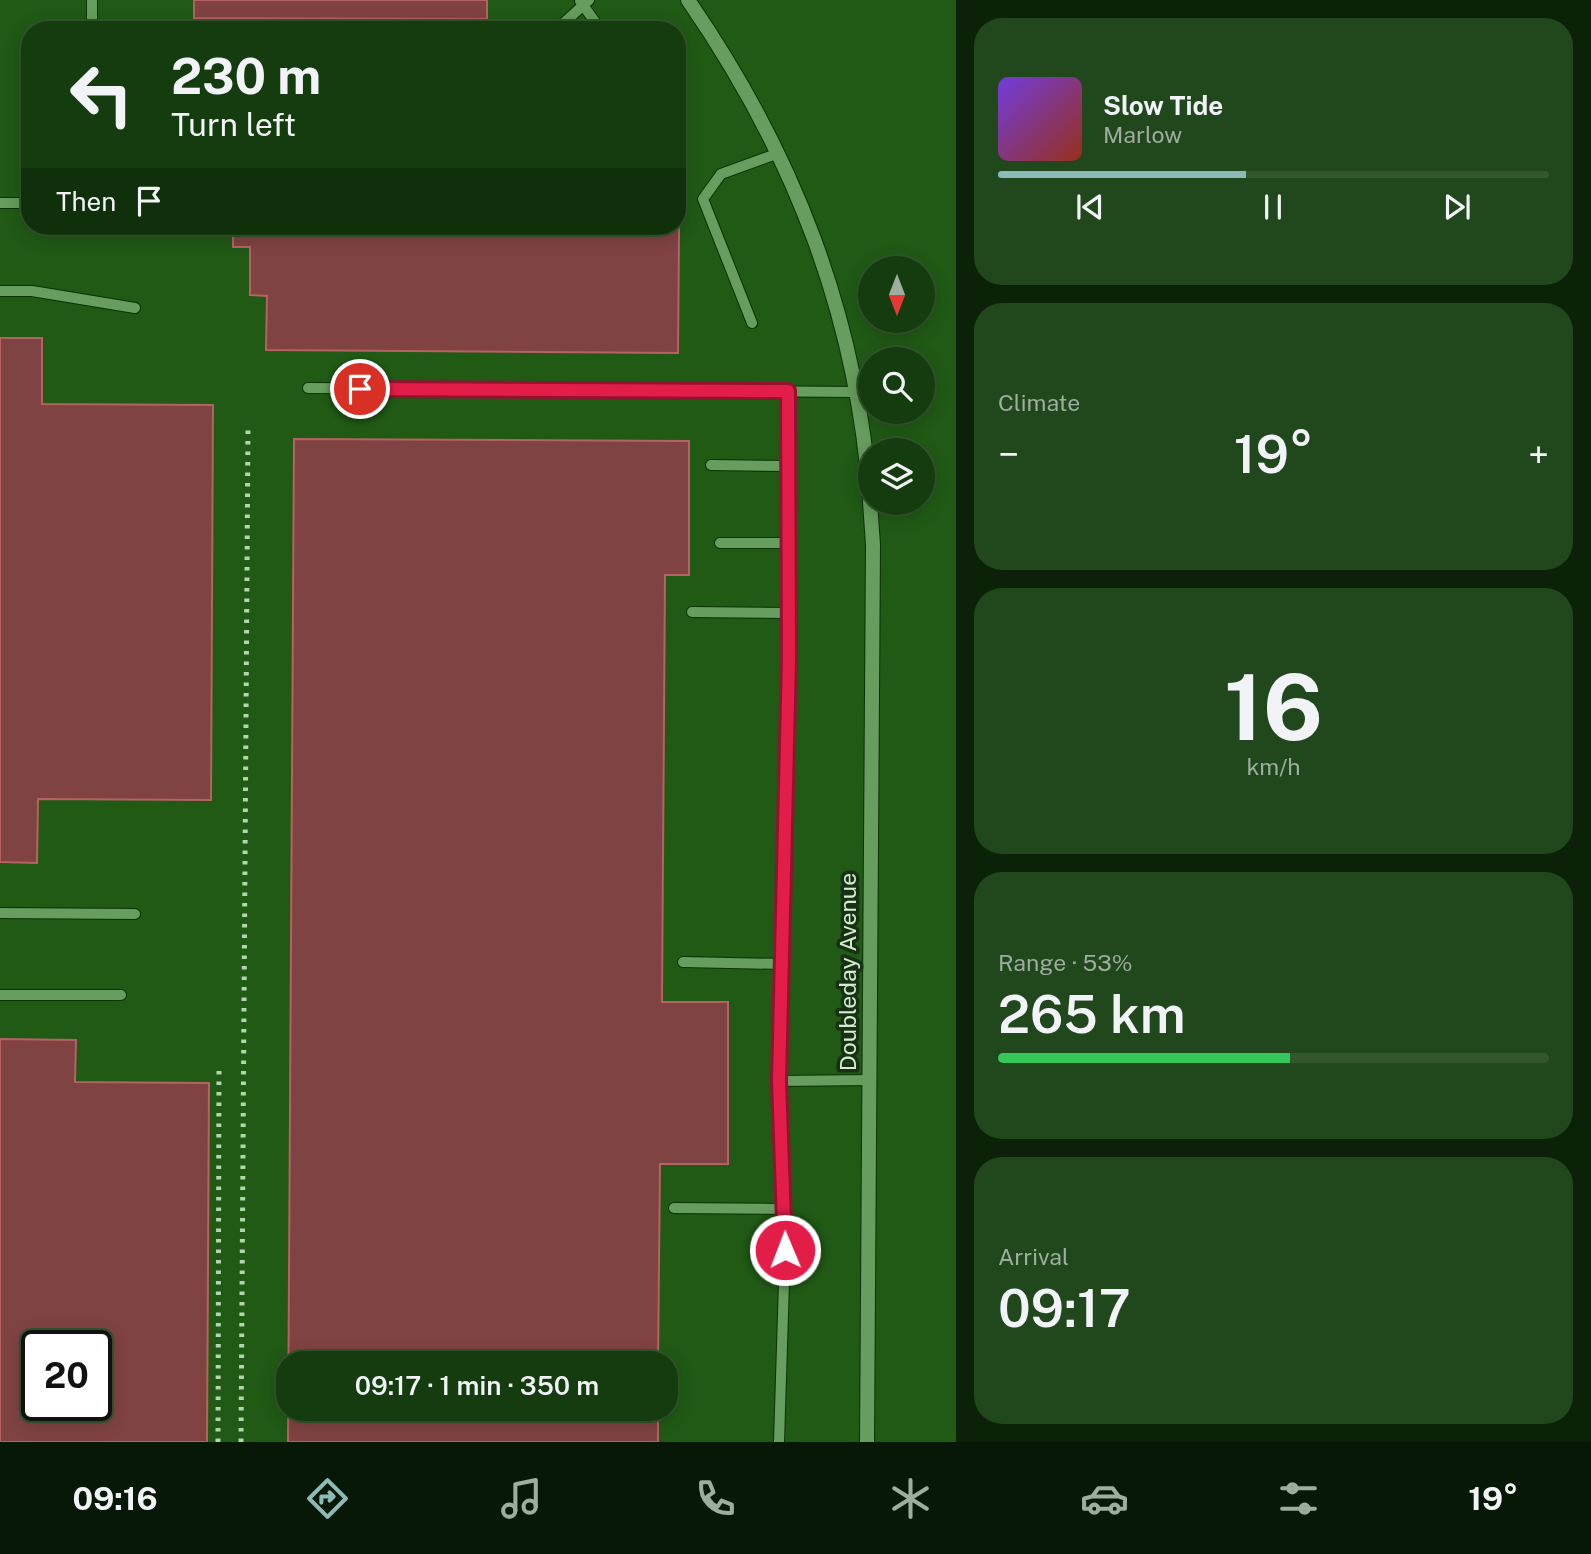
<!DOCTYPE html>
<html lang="en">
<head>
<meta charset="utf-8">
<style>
  body { margin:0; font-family:"Public Sans",sans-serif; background:#21471c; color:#f1f3f6; height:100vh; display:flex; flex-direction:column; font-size:26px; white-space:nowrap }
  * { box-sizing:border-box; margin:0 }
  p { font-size:23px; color:#9dad9e }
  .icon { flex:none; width:38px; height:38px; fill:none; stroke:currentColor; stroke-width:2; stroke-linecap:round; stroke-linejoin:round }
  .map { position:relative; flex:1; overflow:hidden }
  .sheet { display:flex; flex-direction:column; gap:18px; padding:18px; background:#0b2108; width:635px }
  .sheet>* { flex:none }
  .top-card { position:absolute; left:21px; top:21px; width:665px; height:214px; border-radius:28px; box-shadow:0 4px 18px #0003,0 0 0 2px #33562e; background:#143c0e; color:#f1f3f6; overflow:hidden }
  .needle { width:46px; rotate:180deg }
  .tools { position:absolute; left:858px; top:256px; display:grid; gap:14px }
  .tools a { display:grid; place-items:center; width:77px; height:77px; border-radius:50%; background:#143c0e; box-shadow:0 4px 18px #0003,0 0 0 2px #33562e; font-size:35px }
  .speed { position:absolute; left:21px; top:1330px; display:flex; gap:14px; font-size:35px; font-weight:700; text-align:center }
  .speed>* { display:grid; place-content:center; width:91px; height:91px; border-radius:50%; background:#143c0e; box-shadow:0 4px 18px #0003,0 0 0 2px #33562e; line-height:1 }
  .speed .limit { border:4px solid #111; border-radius:10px; background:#fff; color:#111 }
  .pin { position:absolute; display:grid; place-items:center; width:60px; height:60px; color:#fff; margin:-30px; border:4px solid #fff; border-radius:50%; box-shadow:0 2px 7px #0007 }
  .me { position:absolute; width:77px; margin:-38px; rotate:359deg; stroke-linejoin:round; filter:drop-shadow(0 0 5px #0008) }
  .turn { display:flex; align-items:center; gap:24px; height:147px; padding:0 35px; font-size:32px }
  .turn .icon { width:91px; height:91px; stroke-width:2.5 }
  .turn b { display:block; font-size:49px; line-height:60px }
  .then { display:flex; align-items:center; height:66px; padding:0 35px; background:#0003; gap:14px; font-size:26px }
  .big { font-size:52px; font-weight:600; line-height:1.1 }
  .sheet .widget { flex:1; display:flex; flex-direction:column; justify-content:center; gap:10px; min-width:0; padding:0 24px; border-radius:28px; background:#21471c }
  .sheet .dial { align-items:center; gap:0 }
  .dial b { font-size:91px; line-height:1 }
  .song { display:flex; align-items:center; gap:21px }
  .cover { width:84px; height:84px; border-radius:10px; background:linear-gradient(135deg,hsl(260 70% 55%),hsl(10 70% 35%)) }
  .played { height:7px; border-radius:4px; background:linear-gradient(90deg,#8bbbb9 45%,#33562e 45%) }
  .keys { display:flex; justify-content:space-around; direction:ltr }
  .heat { display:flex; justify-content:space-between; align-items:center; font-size:38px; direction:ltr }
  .charge { height:10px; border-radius:5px; background:linear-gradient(90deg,#34c759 53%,#33562e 0) }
  .trip { position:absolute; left:276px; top:1351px; width:402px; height:70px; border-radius:28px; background:#143c0e; box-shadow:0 4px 18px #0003,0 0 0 2px #33562e; font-weight:600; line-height:70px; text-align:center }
  .dock { display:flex; height:112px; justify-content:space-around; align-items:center; background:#081806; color:#9dad9e }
  .dock .icon { width:49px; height:49px }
  .dock .selected { color:#8bbbb9 }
  .dock b { font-size:32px; color:#f1f3f6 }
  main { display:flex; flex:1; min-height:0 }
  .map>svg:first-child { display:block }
  .built { fill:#205a15; fill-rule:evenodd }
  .building { fill:#804343; stroke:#b66262; stroke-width:2; fill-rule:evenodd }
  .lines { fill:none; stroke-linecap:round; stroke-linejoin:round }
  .service-casing { stroke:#0a3304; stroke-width:12 }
  .minor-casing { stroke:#0a3304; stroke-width:16 }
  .service { stroke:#679d5e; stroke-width:10 }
  .minor { stroke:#679d5e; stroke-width:14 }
  .rail { stroke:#b4d5ae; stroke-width:5; stroke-dasharray:3.5 7; stroke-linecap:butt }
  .route-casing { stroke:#92132f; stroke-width:18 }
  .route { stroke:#e11d48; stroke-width:12 }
  .labels { text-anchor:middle; stroke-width:7; stroke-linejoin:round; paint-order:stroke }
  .street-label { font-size:23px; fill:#d2efcd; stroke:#193016 }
</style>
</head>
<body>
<main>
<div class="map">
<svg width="956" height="1442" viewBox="0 0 956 1442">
  <rect width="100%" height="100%" fill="#1b5012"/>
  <!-- built -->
  <path class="built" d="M0,0H956V1442H0ZM30,30H677V226H30ZM870,268H922V320H870ZM870,359H922V411H870ZM870,450H922V502H870ZM37,1346H96V1405H37ZM289,1363H667V1409H289Z"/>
  <!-- building -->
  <path class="building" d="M194,0H487V19L194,18Z
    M677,117H680L678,353L266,350L267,296L250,295V247H233V226H677Z
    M0,338H42V404L213,405L211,800L38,799L37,863L0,862Z
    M294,439L689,441V575H665L662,1002H728V1164H660L658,1363H289V1409H658V1442H288Z
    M0,1039L76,1040L75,1082L209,1083L207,1442H0ZM37,1346H96V1405H37Z"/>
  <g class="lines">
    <!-- service casing -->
    <g class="service-casing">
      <path id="service" d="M92,0V30
        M580,1L601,30
        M556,30L589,0
        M0,203H30
        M0,291H32L135,308
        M752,323L703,199L721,174L779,153
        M308,388L856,392
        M711,465L788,466
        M720,543H788
        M692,612L789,613
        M0,913L135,914
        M683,962L782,964
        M0,995H121
        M779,1081L870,1080
        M674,1208L784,1209
        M779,1442L785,1250L779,1081L789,659L788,391"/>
    </g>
    <!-- minor casing -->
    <g class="minor-casing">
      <path id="minor" d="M688,0C793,152 857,315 870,500
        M867,1442L873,545L870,502"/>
    </g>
    <!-- service -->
    <use href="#service" class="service"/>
    <!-- minor -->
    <use href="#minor" class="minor"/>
    <!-- rail -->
    <path class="rail" d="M218,1442L219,1067
      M241,1442L248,426"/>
  </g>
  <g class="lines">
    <!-- route casing -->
    <g class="route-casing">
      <path id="route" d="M360,389L788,391L789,659L779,1081L785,1250"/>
    </g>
    <!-- route -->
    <use href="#route" class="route"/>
  </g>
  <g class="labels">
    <!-- street labels -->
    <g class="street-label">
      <text transform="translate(848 972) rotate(-90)" y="8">Doubleday Avenue</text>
    </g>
  </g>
</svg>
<div class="tools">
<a><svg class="needle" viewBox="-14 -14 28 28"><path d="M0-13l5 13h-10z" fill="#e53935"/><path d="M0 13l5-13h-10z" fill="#9dad9e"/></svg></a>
<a><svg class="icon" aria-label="search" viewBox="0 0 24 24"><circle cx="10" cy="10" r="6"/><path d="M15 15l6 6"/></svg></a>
<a><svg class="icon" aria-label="layers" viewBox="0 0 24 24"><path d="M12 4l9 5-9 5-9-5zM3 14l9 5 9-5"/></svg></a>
</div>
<div class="speed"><div class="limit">20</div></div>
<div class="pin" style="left:360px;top:389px;background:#d93025"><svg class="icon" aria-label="arrive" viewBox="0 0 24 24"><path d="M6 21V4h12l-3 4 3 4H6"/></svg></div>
<svg class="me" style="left:785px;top:1250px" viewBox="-20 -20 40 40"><circle r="17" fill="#e11d48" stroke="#fff" stroke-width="3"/><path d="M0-11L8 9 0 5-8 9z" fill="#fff"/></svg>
<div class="trip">09:17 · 1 min · 350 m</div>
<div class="top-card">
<div class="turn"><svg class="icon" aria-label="left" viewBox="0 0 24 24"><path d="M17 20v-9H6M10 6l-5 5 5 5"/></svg><div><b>230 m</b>Turn left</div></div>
<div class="then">Then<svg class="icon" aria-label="arrive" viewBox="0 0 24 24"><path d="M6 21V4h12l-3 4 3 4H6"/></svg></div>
</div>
</div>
<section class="sheet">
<div class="widget">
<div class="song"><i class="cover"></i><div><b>Slow Tide</b><p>Marlow</p></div></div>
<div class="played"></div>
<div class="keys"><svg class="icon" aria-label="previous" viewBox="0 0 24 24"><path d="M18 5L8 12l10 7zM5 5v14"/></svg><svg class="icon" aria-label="pause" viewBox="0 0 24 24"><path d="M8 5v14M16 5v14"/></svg><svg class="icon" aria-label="next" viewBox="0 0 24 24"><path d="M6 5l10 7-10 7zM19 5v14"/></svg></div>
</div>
<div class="widget"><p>Climate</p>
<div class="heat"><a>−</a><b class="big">19°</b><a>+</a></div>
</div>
<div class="widget dial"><b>16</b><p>km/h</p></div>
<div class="widget"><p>Range · 53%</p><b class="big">265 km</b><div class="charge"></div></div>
<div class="widget"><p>Arrival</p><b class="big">09:17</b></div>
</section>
</main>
<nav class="dock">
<b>09:16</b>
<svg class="icon selected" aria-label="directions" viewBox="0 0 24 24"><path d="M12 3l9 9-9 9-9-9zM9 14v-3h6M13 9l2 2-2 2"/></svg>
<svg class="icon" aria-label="music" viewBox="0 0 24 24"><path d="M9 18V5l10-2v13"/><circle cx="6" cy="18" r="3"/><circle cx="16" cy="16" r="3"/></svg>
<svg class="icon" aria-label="phone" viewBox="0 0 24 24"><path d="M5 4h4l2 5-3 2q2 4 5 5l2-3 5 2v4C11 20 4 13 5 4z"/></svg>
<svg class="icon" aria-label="climate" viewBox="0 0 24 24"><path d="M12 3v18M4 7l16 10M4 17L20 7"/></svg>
<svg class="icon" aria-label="car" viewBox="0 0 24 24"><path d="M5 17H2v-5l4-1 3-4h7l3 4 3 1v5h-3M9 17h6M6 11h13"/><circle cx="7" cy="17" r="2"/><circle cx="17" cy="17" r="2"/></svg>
<svg class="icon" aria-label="filters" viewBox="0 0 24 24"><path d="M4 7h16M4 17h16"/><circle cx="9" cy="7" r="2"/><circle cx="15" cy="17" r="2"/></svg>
<b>19°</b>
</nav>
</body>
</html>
